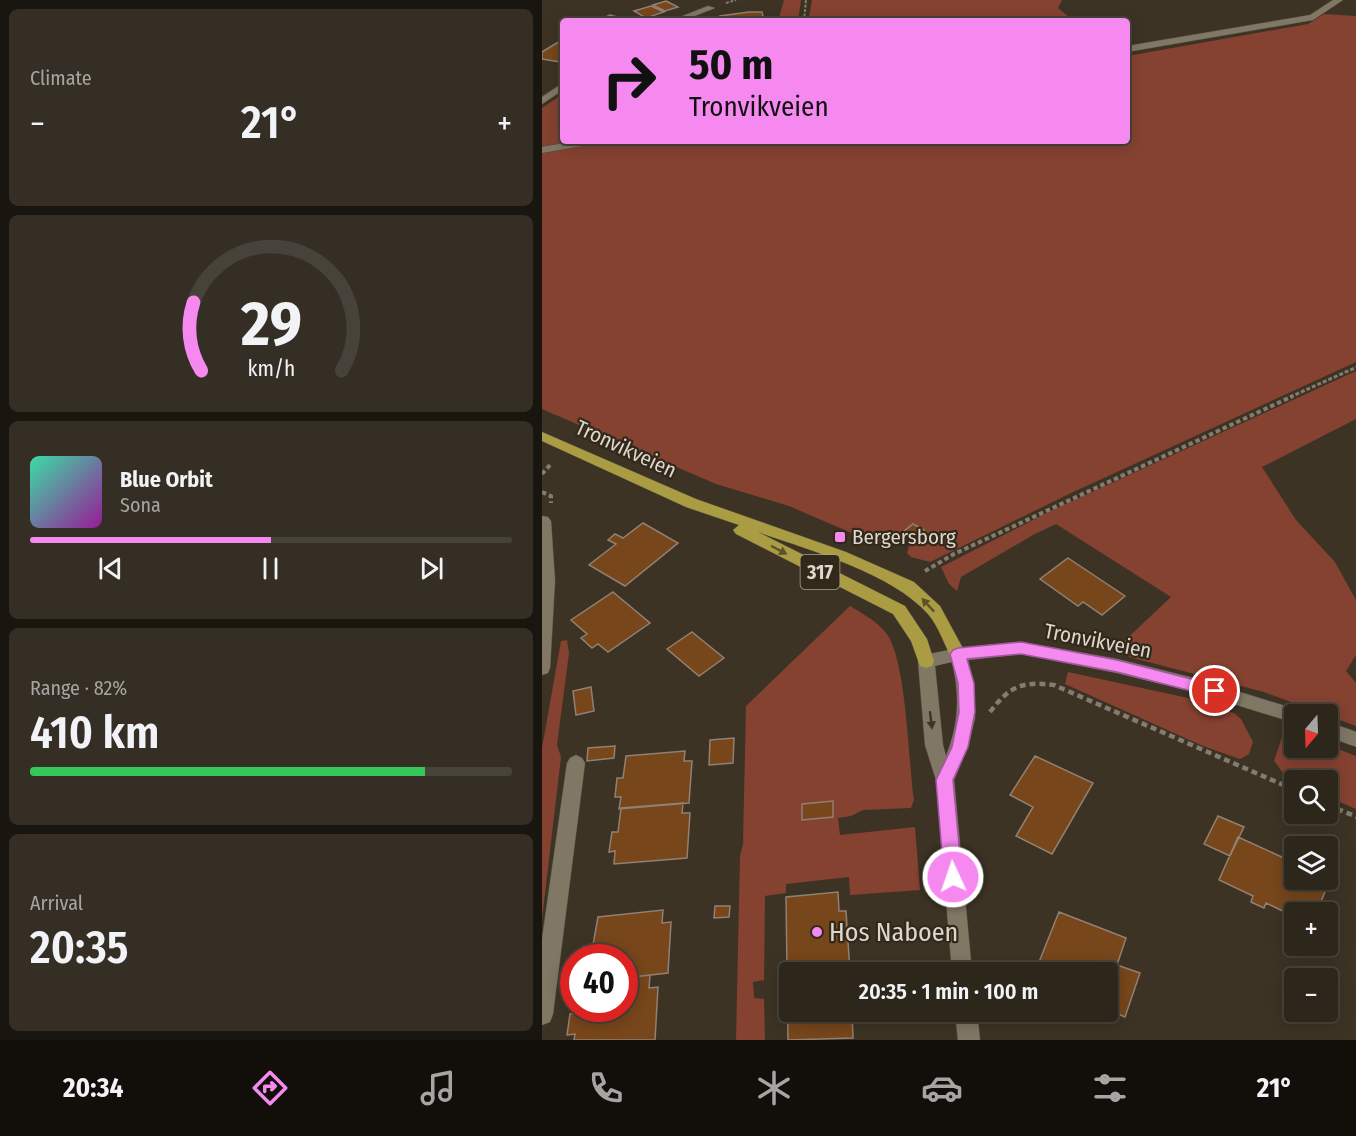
<!DOCTYPE html>
<html lang="en">
<head>
<meta charset="utf-8">
<style>
  body { margin:0; font-family:"Fira Sans Condensed",sans-serif; background:#352e24; color:#f1f3f6; height:100vh; display:flex; flex-direction:column; font-size:22px; white-space:nowrap }
  * { box-sizing:border-box; margin:0 }
  p { font-size:20px; color:#a7a5a3 }
  .icon { flex:none; width:33px; height:33px; fill:none; stroke:currentColor; stroke-width:2; stroke-linecap:round; stroke-linejoin:round }
  .map { position:relative; flex:1; overflow:hidden }
  .side { display:flex; flex-direction:column; gap:9px; padding:9px; background:#19150f; width:542px }
  .side>* { flex:none }
  .hud { position:absolute; left:18px; top:18px; width:570px; height:126px; border-radius:6px; box-shadow:0 3px 15px #0003,0 0 0 2px #48433a; background:#f589ef; color:#111; overflow:hidden }
  .needle { width:39px; rotate:199deg }
  .fabs { position:absolute; left:742px; top:704px; display:grid; gap:12px }
  .fabs a { display:grid; place-items:center; width:54px; height:54px; border-radius:6px; background:#2d261b; box-shadow:0 3px 15px #0003,0 0 0 2px #48433a; font-size:30px }
  .speed { position:absolute; left:18px; top:944px; display:flex; gap:12px; font-size:30px; font-weight:700; text-align:center }
  .speed>* { display:grid; place-content:center; width:78px; height:78px; border-radius:50%; background:#2d261b; box-shadow:0 3px 15px #0003,0 0 0 2px #48433a; line-height:1 }
  .speed .limit { border:9px solid #d22; background:#fff; color:#111 }
  .pin { position:absolute; display:grid; place-items:center; width:51px; height:51px; color:#fff; margin:-26px; border:3px solid #fff; border-radius:50%; box-shadow:0 2px 6px #0007 }
  .me { position:absolute; width:66px; margin:-33px; rotate:357deg; stroke-linejoin:round; filter:drop-shadow(0 0 4px #0008) }
  .turn { display:flex; align-items:center; gap:21px; height:126px; padding:0 30px; font-size:27px }
  .turn .icon { width:78px; height:78px; stroke-width:2.5 }
  .turn b { display:block; font-size:42px; line-height:51px }
  .big { font-size:45px; font-weight:600; line-height:1.1 }
  .side .card { flex:1; display:flex; flex-direction:column; justify-content:center; gap:9px; min-width:0; padding:0 21px; border-radius:9px; background:#352e24 }
  .side .dial { align-items:center; gap:0 }
  .dial svg { height:156px; overflow:visible; fill:none; stroke:#48433a; stroke-width:7; stroke-linecap:round; text-anchor:middle }
  .dial text { fill:#f1f3f6; stroke:none }
  .song { display:flex; align-items:center; gap:18px }
  .cover { width:72px; height:72px; border-radius:9px; background:linear-gradient(135deg,hsl(160 70% 55%),hsl(300 70% 35%)) }
  .played { height:6px; border-radius:3px; background:linear-gradient(90deg,#f589ef 50%,#48433a 50%) }
  .keys { display:flex; justify-content:space-around; direction:ltr }
  .heat { display:flex; justify-content:space-between; align-items:center; font-size:33px; direction:ltr }
  .charge { height:9px; border-radius:4px; background:linear-gradient(90deg,#34c759 82%,#48433a 0) }
  .trip { position:absolute; left:237px; top:962px; width:339px; height:60px; border-radius:6px; background:#2d261b; box-shadow:0 3px 15px #0003,0 0 0 2px #48433a; font-weight:600; line-height:60px; text-align:center }
  .dock { display:flex; height:96px; justify-content:space-around; align-items:center; background:#120f0b; color:#a7a5a3 }
  .dock .icon { width:42px; height:42px }
  .dock .on { color:#f589ef }
  .dock b { font-size:27px; color:#f1f3f6 }
  main { display:flex; flex:1; min-height:0 }
  .map>svg:first-child { display:block }
  .green { fill:#854231 }
  .building { fill:#77461b; stroke:#928073; stroke-width:1.5 }
  .lines { fill:none; stroke-linecap:round; stroke-linejoin:round }
  .service-casing { stroke:#575042; stroke-width:1 }
  .minor-casing { stroke:#575042; stroke-width:1 }
  .tertiary-casing { stroke:#575042; stroke-width:1 }
  .primary-casing { stroke:#575042; stroke-width:1 }
  .path-far3 { stroke:#837c6f; stroke-width:2; stroke-dasharray:3 1.5; stroke-linecap:butt }
  .path-far2 { stroke:#837c6f; stroke-width:3; stroke-dasharray:4 2; stroke-linecap:butt }
  .path-far1 { stroke:#837c6f; stroke-width:4; stroke-dasharray:4.5 3; stroke-linecap:butt }
  .path { stroke:#837c6f; stroke-width:4.5; stroke-dasharray:6 4; stroke-linecap:butt }
  .service { fill:#817765; fill-rule:evenodd }
  .minor { fill:#817765; fill-rule:evenodd }
  .tertiary { fill:#817765; fill-rule:evenodd }
  .primary { fill:#aa9c42; fill-rule:evenodd }
  .oneway { fill:#5c5128 }
  .oneway2 { fill:#3e3525 }
  .route { fill:#f589ef; stroke:#9f599b; stroke-width:1.5 }
  .poi-dot { fill:#f589ef; stroke:#32291a; stroke-width:2 }
  .labels { text-anchor:middle; stroke-width:4.5; stroke-linejoin:round; paint-order:stroke }
  .shield { fill:#32291a; stroke:#aaa398; stroke-width:1.5 }
  .shield-label { font-size:20px; font-weight:bold; fill:#ddd7ce }
  .street-label { font-size:21px; fill:#ddd7ce; stroke:#32291a }
  .poi-label { font-size:21px; fill:#ddd7ce; stroke:#32291a; text-anchor:start }
  .near-poi-label { font-size:26px; fill:#ddd7ce; stroke:#32291a; text-anchor:start }
</style>
</head>
<body>
<main>
<section class="side">
<div class="card"><p>Climate</p>
<div class="heat"><a>−</a><b class="big">21°</b><a>+</a></div>
</div>
<div class="card dial"><svg viewBox="0 0 100 80">
<path d="M14 69A42 42 0 1 1 86 69"/>
<path d="M14 69A42 42 0 0 1 10 34" stroke="#f589ef"/>
<text x="50" y="56" font-size="32" font-weight="700">29</text>
<text x="50" y="72" font-size="11">km/h</text>
</svg></div>
<div class="card">
<div class="song"><i class="cover"></i><div><b>Blue Orbit</b><p>Sona</p></div></div>
<div class="played"></div>
<div class="keys"><svg class="icon" aria-label="previous" viewBox="0 0 24 24"><path d="M18 5L8 12l10 7zM5 5v14"/></svg><svg class="icon" aria-label="pause" viewBox="0 0 24 24"><path d="M8 5v14M16 5v14"/></svg><svg class="icon" aria-label="next" viewBox="0 0 24 24"><path d="M6 5l10 7-10 7zM19 5v14"/></svg></div>
</div>
<div class="card"><p>Range · 82%</p><b class="big">410 km</b><div class="charge"></div></div>
<div class="card"><p>Arrival</p><b class="big">20:35</b></div>
</section>
<div class="map">
<svg width="815" height="1040" viewBox="0 0 815 1040">
  <rect width="100%" height="100%" fill="#3c3324"/>
  <!-- green -->
  <path class="green" d="M242,0H259L256,21H236Z
    M270,0H520L516,8L532,21H266Z
    M782,14L814,16V362L527,494L388,562L369,557L365,553L368,543L382,530L371,524L352,542L340,546L247,506L174,484L0,409V153L67,141H585V56L766,24Z
    M21,94V141H42L0,148V108Z
    M814,371V419L720,467L754,520L793,562L814,600V655L804,671L814,683V726L722,692L587,657L579,644L629,597L514,524L491,535L419,577L415,591L407,584L399,567L403,565L511,510Z
    M308,606C321,614 335,621 345,634C365,664 366,761 372,800L369,808L321,810L309,816L296,818L298,835L373,827L378,890L308,895L307,877L244,884V893L223,896L222,980L211,982L212,998L222,999L223,1040H194L198,856L201,844L204,706Z
    M25,640L27,653L15,745L19,757L0,919V748L19,641Z
    M526,672L646,698L692,713L699,719L711,742L707,754L698,759L661,746L523,684Z
    M753,736V747L786,745L814,756V809L786,797V780H753V783L745,778L732,761L740,737Z"/>
  <!-- building -->
  <path class="building" d="M124,1L136,7L123,11L111,5Z
    M109,6L122,12L104,18L92,11Z
    M207,12H220L222,21H179L178,16Z
    M68,15L85,20L55,21Z
    M18,41H21V61L18,62L0,59V52Z
    M101,523L136,543L83,586L47,565L74,544L66,540L73,534L81,538Z
    M371,524L382,530L372,539L361,532Z
    M526,558L583,596L560,615L541,602L536,606L498,579Z
    M71,592L108,623L66,652L56,644L50,648L39,638L45,634L29,620Z
    M150,632L182,658L157,676L125,649Z
    M49,687L52,711L34,715L31,691Z
    M192,738L191,763L167,765L168,740Z
    M73,746L72,758L45,761L46,748Z
    M143,751L142,761H150L147,803L77,809L79,797H73L75,778H81L84,756Z
    M493,756L551,783L510,854L474,836L491,807L468,795Z
    M291,801V817L260,820V804Z
    M141,803L140,813H148L145,858L72,864L73,851L67,852L70,832H76L79,808Z
    M676,816L702,827L688,856L662,844Z
    M696,837L753,863V879H788L775,912H753V917L724,903L722,908L709,902L711,896L677,880Z
    M296,892L297,911H304L308,972H248V1011H310L311,1038L246,1040L244,897Z
    M173,906H188L187,917L172,918Z
    M121,910L120,923L129,922L126,973L82,978V957H43L44,946L51,945L56,917Z
    M517,912L584,938L575,965L598,973L583,1017L566,1010V972H493Z
    M108,975L107,988L116,987L113,1040H32L33,1034L25,1035L28,1014L35,1013L36,1008H82V978Z"/>
  <g class="lines">
    <!-- service casing -->
    <g class="service-casing">
      <path id="service" d="M791,0H801L771,20L585,52V46L768,15Z
        M34,755L40,758L43,763L11,1014L8,1022L0,1025V939L25,763L28,758Z"/>
    </g>
    <!-- minor casing -->
    <g class="minor-casing">
      <path id="minor" d="M166,6L173,8L140,21H128Z
        M21,83V90L0,104V97Z
        M34,141H56L51,144L0,153V147Z
        M0,516L6,517L9,521L13,581L8,668L6,673L0,675Z"/>
    </g>
    <!-- tertiary casing -->
    <g class="tertiary-casing">
      <path id="tertiary" d="M479,642L575,659L656,679L753,709L761,714H753V723L656,693L575,673L479,654L426,660L432,689L433,718L426,747L412,780L430,972H410L394,780L383,745L376,661L378,656L416,648ZM410,662C418,695 417,724 404,756L401,745L393,666Z
        M786,722L815,732V747L786,737Z
        M413,1011H435L438,1040H416Z"/>
    </g>
    <!-- primary casing -->
    <g class="primary-casing">
      <path id="primary" d="M0,432L154,499L304,552L372,582L398,606L424,654L422,659L416,660L410,659C402,644 397,627 386,614C350,573 267,550 216,532L363,606L385,639L392,661L390,666L384,668L378,666L369,641L351,614L194,534L191,530L197,525L144,507L0,441Z"/>
    </g>
    <!-- path-far3 -->
    <path class="path-far3" d="M184,3L194,0
      M262,21L264,0"/>
    <!-- path-far2 -->
    <path class="path-far2" d="M748,397L815,367"/>
    <!-- path-far1 -->
    <path class="path-far1" d="M0,474L8,465
      M0,492L9,496V503
      M383,571L412,554L751,396"/>
    <!-- path -->
    <path class="path" d="M448,712C468,686 479,681 512,685L753,790
      M786,805L815,817"/>
    <!-- service -->
    <use href="#service" class="service"/>
    <!-- minor -->
    <use href="#minor" class="minor"/>
    <!-- tertiary -->
    <use href="#tertiary" class="tertiary"/>
    <!-- primary -->
    <use href="#primary" class="primary"/>
  </g>
  <!-- one-way arrows -->
  <defs><path id="oneway-solid" d="M-6-.8H1V-3.2L6.5 0L1 3.2V.8H-6Z" transform="scale(1.5)"/></defs>
  <g class="oneway">
    <use href="#oneway-solid" transform="translate(237 550) rotate(28)"/>
    <use href="#oneway-solid" transform="translate(386 605) rotate(-133)"/>
  </g>
  <use class="oneway2" href="#oneway-solid" transform="translate(389 720) rotate(83)"/>
  <!-- route -->
  <path class="route" d="M479,642L575,660L673,685L679,687L681,691L679,695L673,697L575,672L479,654L425,659L432,683L433,712L426,747L411,780L420,877L417,883L411,885L404,883L402,877L394,780L410,747L417,712L416,683L408,654L411,650L416,648Z"/>
  <!-- markers -->
  <g class="poi-dot">
    <rect x="292" y="531" width="12" height="12" rx="3"/>
    <circle cx="275" cy="932" r="6"/>
  </g>
  <g class="labels">
    <!-- shield labels -->
    <rect class="shield" x="258.5" y="555" width="39" height="34" rx="4.5"/>
    <g class="shield-label">
      <text x="278" y="579">317</text>
    </g>
    <!-- street labels -->
    <g class="street-label">
      <text transform="translate(84 449) rotate(25)" y="7">Tronvikveien</text>
      <text transform="translate(556 641) rotate(11)" y="7">Tronvikveien</text>
    </g>
    <!-- poi labels -->
    <g class="poi-label">
      <text x="310" y="544">Bergersborg</text>
    </g>
    <!-- near-poi labels -->
    <g class="near-poi-label">
      <text x="287" y="941">Hos Naboen</text>
    </g>
  </g>
</svg>
<div class="fabs">
<a><svg class="needle" viewBox="-14 -14 28 28"><path d="M0-13l5 13h-10z" fill="#e53935"/><path d="M0 13l5-13h-10z" fill="#a7a5a3"/></svg></a>
<a><svg class="icon" aria-label="search" viewBox="0 0 24 24"><circle cx="10" cy="10" r="6"/><path d="M15 15l6 6"/></svg></a>
<a><svg class="icon" aria-label="layers" viewBox="0 0 24 24"><path d="M12 4l9 5-9 5-9-5zM3 14l9 5 9-5"/></svg></a>
<a>+</a>
<a>−</a>
</div>
<div class="speed"><div class="limit">40</div></div>
<div class="pin" style="left:673px;top:691px;background:#d93025"><svg class="icon" aria-label="arrive" viewBox="0 0 24 24"><path d="M6 21V4h12l-3 4 3 4H6"/></svg></div>
<svg class="me" style="left:411px;top:877px" viewBox="-20 -20 40 40"><circle r="17" fill="#f589ef" stroke="#fff" stroke-width="3"/><path d="M0-11L8 9 0 5-8 9z" fill="#fff"/></svg>
<div class="trip">20:35 · 1 min · 100 m</div>
<div class="hud">
<div class="turn"><svg class="icon" aria-label="right" viewBox="0 0 24 24"><path d="M7 20v-9h11M14 6l5 5-5 5"/></svg><div><b>50 m</b>Tronvikveien</div></div>
</div>
</div>
</main>
<nav class="dock">
<b>20:34</b>
<svg class="icon on" aria-label="directions" viewBox="0 0 24 24"><path d="M12 3l9 9-9 9-9-9zM9 14v-3h6M13 9l2 2-2 2"/></svg>
<svg class="icon" aria-label="music" viewBox="0 0 24 24"><path d="M9 18V5l10-2v13"/><circle cx="6" cy="18" r="3"/><circle cx="16" cy="16" r="3"/></svg>
<svg class="icon" aria-label="phone" viewBox="0 0 24 24"><path d="M5 4h4l2 5-3 2q2 4 5 5l2-3 5 2v4C11 20 4 13 5 4z"/></svg>
<svg class="icon" aria-label="climate" viewBox="0 0 24 24"><path d="M12 3v18M4 7l16 10M4 17L20 7"/></svg>
<svg class="icon" aria-label="car" viewBox="0 0 24 24"><path d="M5 17H2v-5l4-1 3-4h7l3 4 3 1v5h-3M9 17h6M6 11h13"/><circle cx="7" cy="17" r="2"/><circle cx="17" cy="17" r="2"/></svg>
<svg class="icon" aria-label="filters" viewBox="0 0 24 24"><path d="M4 7h16M4 17h16"/><circle cx="9" cy="7" r="2"/><circle cx="15" cy="17" r="2"/></svg>
<b>21°</b>
</nav>
</body>
</html>
